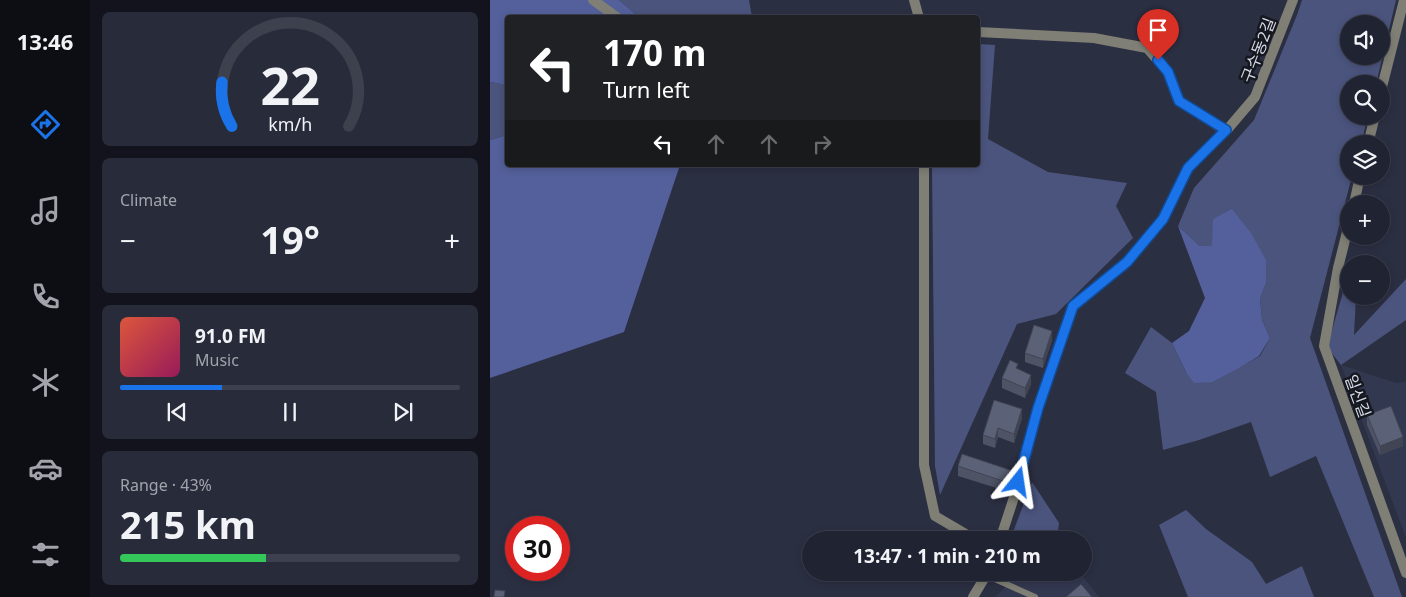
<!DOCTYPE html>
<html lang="en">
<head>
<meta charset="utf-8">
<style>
  body { margin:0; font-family:"Noto Sans","Noto Sans KR",sans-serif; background:#282b3a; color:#f1f3f6; height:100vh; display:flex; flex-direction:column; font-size:19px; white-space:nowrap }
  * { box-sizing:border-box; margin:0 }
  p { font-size:16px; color:#a2a4ac }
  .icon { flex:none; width:28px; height:28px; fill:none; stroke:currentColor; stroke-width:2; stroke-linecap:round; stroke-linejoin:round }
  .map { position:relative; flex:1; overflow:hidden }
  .sheet { display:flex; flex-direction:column; gap:12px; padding:12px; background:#12131c; width:400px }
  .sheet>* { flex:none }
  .banner { position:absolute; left:15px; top:15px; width:475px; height:152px; border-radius:5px; box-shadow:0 2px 8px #0003,0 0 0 1px #3d404d; background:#202124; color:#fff; overflow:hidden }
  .tools { position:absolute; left:850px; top:15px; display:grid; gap:10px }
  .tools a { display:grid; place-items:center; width:50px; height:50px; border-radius:50%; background:#202332; box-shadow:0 2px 8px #0003,0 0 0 1px #3d404d; font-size:25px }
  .speed { position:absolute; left:15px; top:516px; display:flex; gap:10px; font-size:25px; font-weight:700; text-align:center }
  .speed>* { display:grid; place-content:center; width:65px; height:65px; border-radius:50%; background:#202332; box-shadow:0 2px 8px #0003,0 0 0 1px #3d404d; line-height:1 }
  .speed .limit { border:8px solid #d22; background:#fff; color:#111 }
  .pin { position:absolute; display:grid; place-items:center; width:42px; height:42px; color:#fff; margin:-51px -21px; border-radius:50% 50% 50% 0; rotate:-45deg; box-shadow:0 0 5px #0007 }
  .pin .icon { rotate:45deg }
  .me { position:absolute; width:55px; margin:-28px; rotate:15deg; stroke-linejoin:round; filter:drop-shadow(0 0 4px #0008) }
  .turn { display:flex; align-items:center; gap:18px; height:105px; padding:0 15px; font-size:22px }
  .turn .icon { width:65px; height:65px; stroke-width:2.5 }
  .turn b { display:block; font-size:35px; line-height:42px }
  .lanes { display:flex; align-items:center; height:48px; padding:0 15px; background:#0003; justify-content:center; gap:25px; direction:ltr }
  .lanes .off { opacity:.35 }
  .big { font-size:38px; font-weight:700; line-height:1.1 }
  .sheet .card { flex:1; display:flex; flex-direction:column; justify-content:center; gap:8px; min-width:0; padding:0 18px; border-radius:8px; background:#282b3a }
  .sheet .dial { align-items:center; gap:0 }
  .dial svg { height:130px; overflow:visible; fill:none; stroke:#3d404d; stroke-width:7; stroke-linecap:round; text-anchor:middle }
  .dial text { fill:#f1f3f6; stroke:none }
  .song { display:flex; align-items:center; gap:15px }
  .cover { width:60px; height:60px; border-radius:8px; background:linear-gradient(135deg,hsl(10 70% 55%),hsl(330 70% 35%)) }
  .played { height:5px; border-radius:2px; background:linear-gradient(90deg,#1a73e8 30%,#3d404d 30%) }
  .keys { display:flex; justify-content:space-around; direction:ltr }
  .heat { display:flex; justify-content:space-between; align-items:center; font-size:28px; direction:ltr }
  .charge { height:8px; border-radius:4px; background:linear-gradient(90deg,#34c759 43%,#3d404d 0) }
  .trip { position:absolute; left:312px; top:531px; width:290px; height:50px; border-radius:25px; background:#202332; box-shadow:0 2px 8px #0003,0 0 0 1px #3d404d; font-weight:700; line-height:50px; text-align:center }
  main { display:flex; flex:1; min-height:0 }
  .tab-bar { display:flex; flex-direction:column; width:90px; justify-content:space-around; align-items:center; background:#0d0e14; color:#a2a4ac }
  .tab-bar .icon { width:35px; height:35px }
  .tab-bar .selected { color:#1a73e8 }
  .tab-bar b { font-size:22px; color:#f1f3f6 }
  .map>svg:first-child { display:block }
  .built { fill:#333851 }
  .green { fill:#4b547d; fill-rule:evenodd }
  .forest { fill:#54609b }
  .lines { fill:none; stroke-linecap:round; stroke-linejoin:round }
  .service { stroke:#7f7f75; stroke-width:6 }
  .minor { stroke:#7f7f75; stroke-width:10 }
  .wall { fill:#4e5365 }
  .shaded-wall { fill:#404453 }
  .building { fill:#5b6176; stroke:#404453 }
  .route-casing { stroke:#114b97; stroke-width:12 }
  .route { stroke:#1a73e8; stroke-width:9 }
  .labels { text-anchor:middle; stroke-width:5; stroke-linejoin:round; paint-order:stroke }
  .street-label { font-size:16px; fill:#d7dbe7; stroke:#161820 }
</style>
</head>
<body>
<main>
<nav class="tab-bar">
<b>13:46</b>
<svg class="icon selected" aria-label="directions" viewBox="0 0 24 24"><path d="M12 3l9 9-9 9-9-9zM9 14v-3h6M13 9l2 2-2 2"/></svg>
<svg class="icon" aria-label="music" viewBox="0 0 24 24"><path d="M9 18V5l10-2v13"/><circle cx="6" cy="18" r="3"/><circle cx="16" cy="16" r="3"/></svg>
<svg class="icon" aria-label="phone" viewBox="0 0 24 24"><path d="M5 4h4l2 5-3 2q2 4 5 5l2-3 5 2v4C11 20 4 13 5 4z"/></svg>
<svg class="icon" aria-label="climate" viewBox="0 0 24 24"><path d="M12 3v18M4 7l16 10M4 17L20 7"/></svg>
<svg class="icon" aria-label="car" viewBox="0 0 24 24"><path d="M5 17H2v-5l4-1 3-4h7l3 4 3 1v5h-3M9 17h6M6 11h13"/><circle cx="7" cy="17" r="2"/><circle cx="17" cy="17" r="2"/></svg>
<svg class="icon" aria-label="filters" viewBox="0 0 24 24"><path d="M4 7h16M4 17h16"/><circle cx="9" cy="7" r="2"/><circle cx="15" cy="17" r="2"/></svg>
</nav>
<section class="sheet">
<div class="card dial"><svg viewBox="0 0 100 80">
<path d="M14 69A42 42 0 1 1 86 69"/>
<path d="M14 69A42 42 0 0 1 8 42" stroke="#1a73e8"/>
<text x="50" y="56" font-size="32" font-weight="700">22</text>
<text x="50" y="72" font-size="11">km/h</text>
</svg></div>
<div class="card"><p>Climate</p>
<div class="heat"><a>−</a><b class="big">19°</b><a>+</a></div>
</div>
<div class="card">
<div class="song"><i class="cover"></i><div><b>91.0 FM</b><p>Music</p></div></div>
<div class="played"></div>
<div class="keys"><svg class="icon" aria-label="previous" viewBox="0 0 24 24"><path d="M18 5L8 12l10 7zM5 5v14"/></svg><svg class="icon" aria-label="pause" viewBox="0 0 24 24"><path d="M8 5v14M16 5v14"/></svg><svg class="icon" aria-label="next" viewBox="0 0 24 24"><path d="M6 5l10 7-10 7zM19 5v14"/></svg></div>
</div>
<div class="card"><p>Range · 43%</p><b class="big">215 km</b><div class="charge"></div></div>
</section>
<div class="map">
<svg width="916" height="597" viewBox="0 0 916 597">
  <rect width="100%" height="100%" fill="#2b2f42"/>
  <!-- built -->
  <path class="built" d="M851,365L906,383L916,382V538Z
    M531,572L590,573L609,597H505Z"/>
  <!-- green -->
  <path class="green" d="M129,0H259L262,17H149Z
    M812,0H906L886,84H859V116H878L871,144H859V176H862L820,338L912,597H884L826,456L780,477L761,422L709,440L673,450L666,392L635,373L661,327L682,343L696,372L723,382L770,356L780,338L772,320L770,299L776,283L723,246H710L688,226L704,188L764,120L807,15ZM859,24H891V56H859Z
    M488,44L505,45L498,139L558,172L637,183L626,206L643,238L566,314L527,324L450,495L445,466L442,165H488Z
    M0,82L18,85L17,135L0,140Z
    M859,272V296H866L864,335L916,279V320L851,365L837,347Z
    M542,482L569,523L567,540H520Z
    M696,510L716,529L762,562L776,584L812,566L824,597H698L669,525Z"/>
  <!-- forest -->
  <path class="forest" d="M0,0H129L149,17L18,18L17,85L0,82Z
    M17,135L18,165H190L134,332L0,378V140Z
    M742,209L761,233L776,260V283L770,299L772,320L780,338L769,356L749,368L723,382L704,383L696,372L682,343L699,331L715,298L688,226L710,246H722L723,219Z"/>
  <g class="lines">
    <!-- service -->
    <path class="service" d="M496,575L545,597"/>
    <!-- minor -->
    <path class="minor" d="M103,0L128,18
      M424,0L429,18
      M488,32L604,38L657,48L678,72L689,101L736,131
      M891,91L914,0
      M878,144L885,116
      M434,165V465L445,516L486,540
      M864,204L870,176
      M859,224L848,268L834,346L916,573
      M510,540L529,482L548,408L583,307L637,262L673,219L698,168L736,131L765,97L803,0
      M483,597L498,572"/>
  </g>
  <!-- wall -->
  <path class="wall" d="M562,340L553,368L535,362V353Z
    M528,369L541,384L535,398L512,388V378Z
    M877,415L913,446L890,455L877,425Z
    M532,418L524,443L508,437L505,448L493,444V435Z
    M468,466L520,479L516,491L468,476Z"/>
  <!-- shaded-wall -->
  <path class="shaded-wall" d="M562,331V340L553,368V359Z
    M541,375V384L535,398V388Z
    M532,409V418L524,443V434Z
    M508,428V437L505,448V439Z
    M913,437V446L890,455V446Z
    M520,470V479L516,491V482Z"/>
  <!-- building -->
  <path class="building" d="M544,325L562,331L553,359L535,353Z
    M520,360L528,364L526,368L541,375L535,388L512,378Z
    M504,400L532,409L524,434L508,428L505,439L493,435Z
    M901,406L913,437L890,446L877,415Z
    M472,454L520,470L516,482L468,466Z
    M591,584L602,597H576Z
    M5,590L15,591L14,597H4Z"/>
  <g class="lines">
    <!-- route casing -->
    <g class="route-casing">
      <path id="route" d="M528,482L548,408L583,306L637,262L673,219L698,168L736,130L689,101L678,72L668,60"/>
    </g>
    <!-- route -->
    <use href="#route" class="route"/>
  </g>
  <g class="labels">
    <!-- street labels -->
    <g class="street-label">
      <text transform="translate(768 50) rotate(-69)" y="6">구수동2길</text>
      <text transform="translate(868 396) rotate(70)" y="6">일신길</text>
    </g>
  </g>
</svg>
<div class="tools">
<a><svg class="icon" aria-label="sound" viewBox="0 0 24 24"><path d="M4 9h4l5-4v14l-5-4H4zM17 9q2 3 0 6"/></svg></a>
<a><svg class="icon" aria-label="search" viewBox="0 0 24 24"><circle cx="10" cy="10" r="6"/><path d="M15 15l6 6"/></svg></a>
<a><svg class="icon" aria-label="layers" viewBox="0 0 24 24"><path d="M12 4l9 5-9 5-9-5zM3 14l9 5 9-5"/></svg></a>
<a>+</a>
<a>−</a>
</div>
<div class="speed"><div class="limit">30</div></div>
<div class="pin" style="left:668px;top:60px;background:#d93025"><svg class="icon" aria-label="arrive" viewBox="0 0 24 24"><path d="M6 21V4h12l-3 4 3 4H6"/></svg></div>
<svg class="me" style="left:528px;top:482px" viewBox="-20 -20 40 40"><path d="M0-17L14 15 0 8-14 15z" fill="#1a73e8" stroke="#fff" stroke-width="4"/></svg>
<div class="trip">13:47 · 1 min · 210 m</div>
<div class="banner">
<div class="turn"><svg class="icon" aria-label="left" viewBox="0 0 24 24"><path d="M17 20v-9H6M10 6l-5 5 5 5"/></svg><div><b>170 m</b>Turn left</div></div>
<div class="lanes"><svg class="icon" aria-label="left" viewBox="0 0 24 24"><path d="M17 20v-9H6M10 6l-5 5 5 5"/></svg><svg class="icon off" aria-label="ahead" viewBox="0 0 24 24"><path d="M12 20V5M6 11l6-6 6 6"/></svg><svg class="icon off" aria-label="ahead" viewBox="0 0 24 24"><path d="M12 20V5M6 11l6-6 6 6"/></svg><svg class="icon off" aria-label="right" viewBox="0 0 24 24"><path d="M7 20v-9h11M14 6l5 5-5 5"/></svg></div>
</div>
</div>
</main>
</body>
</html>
